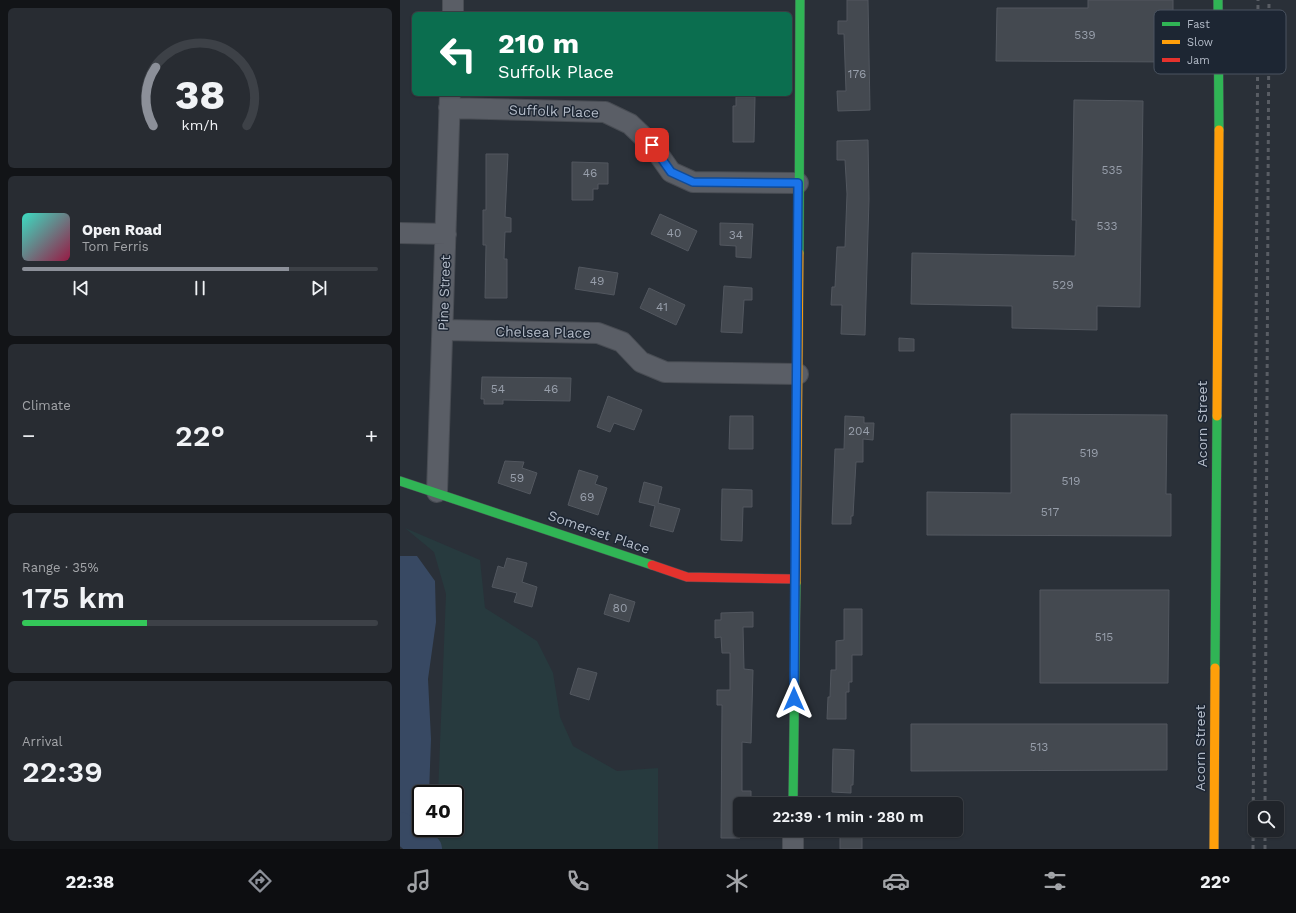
<!DOCTYPE html>
<html lang="en">
<head>
<meta charset="utf-8">
<style>
  body { margin:0; font-family:"Work Sans",sans-serif; background:#282c32; color:#f1f3f6; height:100vh; display:flex; flex-direction:column; font-size:15px; white-space:nowrap }
  * { box-sizing:border-box; margin:0 }
  p { font-size:13px; color:#a2a4a8 }
  .icon { flex:none; width:22px; height:22px; fill:none; stroke:currentColor; stroke-width:2; stroke-linecap:round; stroke-linejoin:round }
  .map { position:relative; flex:1; overflow:hidden }
  .panel { display:flex; flex-direction:column; gap:8px; padding:8px; background:#121417; width:400px }
  .panel>* { flex:none }
  .guide { position:absolute; left:12px; top:12px; width:380px; height:84px; border-radius:6px; box-shadow:0 1px 3px #0004,0 0 0 1px #3d4147; background:#0b6e4f; color:#fff; overflow:hidden }
  .buttons { position:absolute; left:848px; top:801px; display:grid; gap:8px }
  .buttons a { display:grid; place-items:center; width:36px; height:36px; border-radius:6px; background:#20242a; box-shadow:0 1px 3px #0004,0 0 0 1px #3d4147; font-size:20px }
  .speed { position:absolute; left:12px; top:785px; display:flex; gap:8px; font-size:20px; font-weight:700; text-align:center }
  .speed>* { display:grid; place-content:center; width:52px; height:52px; border-radius:50%; background:#20242a; box-shadow:0 1px 3px #0004,0 0 0 1px #3d4147; line-height:1 }
  .speed .limit { border:2px solid #111; border-radius:6px; background:#fff; color:#111 }
  .pin { position:absolute; display:grid; place-items:center; width:34px; height:34px; color:#fff; margin:-17px; border-radius:8px; box-shadow:0 2px 6px #0006 }
  .me { position:absolute; width:44px; margin:-22px; rotate:0deg; stroke-linejoin:round; filter:drop-shadow(0 0 3px #0008) }
  .turn { display:flex; align-items:center; gap:14px; height:84px; padding:0 20px; font-size:18px }
  .turn .icon { width:52px; height:52px; stroke-width:2.5 }
  .turn b { display:block; font-size:28px; line-height:34px }
  .big { font-size:30px; font-weight:600; line-height:1.1 }
  .panel .tile { flex:1; display:flex; flex-direction:column; justify-content:center; gap:6px; min-width:0; padding:0 14px; border-radius:6px; background:#282c32 }
  .panel .dial { align-items:center; gap:0 }
  .dial svg { height:104px; overflow:visible; fill:none; stroke:#3d4147; stroke-width:7; stroke-linecap:round; text-anchor:middle }
  .dial text { fill:#f1f3f6; stroke:none }
  .song { display:flex; align-items:center; gap:12px }
  .cover { width:48px; height:48px; border-radius:6px; background:linear-gradient(135deg,hsl(170 70% 55%),hsl(340 70% 35%)) }
  .played { height:4px; border-radius:2px; background:linear-gradient(90deg,#8c9099 75%,#3d4147 75%) }
  .keys { display:flex; justify-content:space-around; direction:ltr }
  .heat { display:flex; justify-content:space-between; align-items:center; font-size:22px; direction:ltr }
  .charge { height:6px; border-radius:3px; background:linear-gradient(90deg,#34c759 35%,#3d4147 0) }
  .trip { position:absolute; left:333px; top:797px; width:230px; height:40px; border-radius:6px; background:#20242a; box-shadow:0 1px 3px #0004,0 0 0 1px #3d4147; font-weight:600; line-height:40px; text-align:center }
  .menu { display:flex; height:64px; justify-content:space-around; align-items:center; background:#0d0e11; color:#a2a4a8 }
  .menu .icon { width:28px; height:28px }
  .menu .current { color:#8c9099 }
  .menu b { font-size:18px; color:#f1f3f6 }
  main { display:flex; flex:1; min-height:0 }
  .map>svg:first-child { display:block }
  .green { fill:#273a3e }
  .water { fill:#384963 }
  .lines { fill:none; stroke-linecap:round; stroke-linejoin:round }
  .river { stroke:#384963; stroke-width:30 }
  .building { fill:#444950; stroke:#52575f }
  .street-casing { stroke:#484c53; stroke-width:22 }
  .fast-casing { stroke:#484c53; stroke-width:10 }
  .slow-casing { stroke:#484c53; stroke-width:10 }
  .jam-casing { stroke:#484c53; stroke-width:10 }
  .street { stroke:#5a5e66; stroke-width:20 }
  .fast { stroke:#30b455; stroke-width:9 }
  .slow { stroke:#ff9f0a; stroke-width:9 }
  .jam { stroke:#e5322d; stroke-width:9 }
  .rail { stroke:#595d64; stroke-width:3; stroke-dasharray:4 4; stroke-linecap:butt }
  .route-casing { stroke:#114b97; stroke-width:10 }
  .route { stroke:#1a73e8; stroke-width:7 }
  .labels { text-anchor:middle; stroke-width:3; stroke-linejoin:round; paint-order:stroke }
  .number-label { font-size:12px; fill:#989fab }
  .street-label { font-size:14px; fill:#b4bcc9; stroke:#1d2633 }
  .key { fill:#1d2633; stroke:#4a5360; stroke-width:1 }
  .key-label { font-size:11px; fill:#b4bcc9 }
</style>
</head>
<body>
<main>
<section class="panel">
<div class="tile dial"><svg viewBox="0 0 100 80">
<path d="M14 69A42 42 0 1 1 86 69"/>
<path d="M14 69A42 42 0 0 1 16 24" stroke="#8c9099"/>
<text x="50" y="56" font-size="32" font-weight="700">38</text>
<text x="50" y="72" font-size="11">km/h</text>
</svg></div>
<div class="tile">
<div class="song"><i class="cover"></i><div><b>Open Road</b><p>Tom Ferris</p></div></div>
<div class="played"></div>
<div class="keys"><svg class="icon" aria-label="previous" viewBox="0 0 24 24"><path d="M18 5L8 12l10 7zM5 5v14"/></svg><svg class="icon" aria-label="pause" viewBox="0 0 24 24"><path d="M8 5v14M16 5v14"/></svg><svg class="icon" aria-label="next" viewBox="0 0 24 24"><path d="M6 5l10 7-10 7zM19 5v14"/></svg></div>
</div>
<div class="tile"><p>Climate</p>
<div class="heat"><a>−</a><b class="big">22°</b><a>+</a></div>
</div>
<div class="tile"><p>Range · 35%</p><b class="big">175 km</b><div class="charge"></div></div>
<div class="tile"><p>Arrival</p><b class="big">22:39</b></div>
</section>
<div class="map">
<svg width="896" height="849" viewBox="0 0 896 849">
  <rect width="100%" height="100%" fill="#2a3038"/>
  <!-- green -->
  <path class="green" d="M5,528L80,560L85,608L137,641L153,673L160,717L173,746L217,771L258,768V849H33L36,828H55V794H38L46,594L34,552Z"/>
  <!-- water -->
  <path class="water" d="M0,556H17L35,581L36,622L28,679L31,739L29,794H21V828L17,841L0,840Z"/>
  <g class="lines">
    <!-- river -->
    <path class="river" d="M0,827L27,849"/>
  </g>
  <!-- building -->
  <path class="building" d="M447,0H468L470,110L438,111L437,91H446L444,34H438V21H447Z
    M688,0H773V62L596,61L597,8H688Z
    M336,97H355L354,142H333V106H336Z
    M674,100L743,101L740,307L697,306V330L612,328V306L511,304L512,253L675,256L676,220H672Z
    M468,140L469,199L465,335L441,334L442,305H431L432,287H435L437,247H445L447,194L445,160H437V141Z
    M86,154H108L105,217L111,218V232H105L104,259H107V298H85L86,245H83V210H86Z
    M172,162L208,163V184H198V189H193V200H172Z
    M260,214L297,231L288,251L251,234Z
    M320,223L353,224L351,258L336,257V246L320,245Z
    M179,267L218,273L214,295L175,289Z
    M324,286L352,288V300H344L342,333L321,332Z
    M249,288L285,305L276,325L240,308Z
    M499,338L514,339V351H499Z
    M82,377L171,378L170,401L103,400V404H84V399H81Z
    M208,396L242,410L234,430L214,423L210,432L197,427Z
    M611,414L767,415L766,494H771V536L527,535V492L611,493Z
    M330,416H353V449H329Z
    M445,416L464,417V423H474L473,440L463,439V462H456L453,516H451V524H432L435,449H444Z
    M105,461L124,462L122,468L137,473L130,494L98,483Z
    M179,470L198,476L195,484L207,488L198,515L168,505Z
    M244,482L262,487L258,503L280,509L273,532L250,526L255,506L239,502Z
    M322,489L352,490V507H343L342,541L321,540Z
    M107,558L127,563L122,582L137,587L132,607L114,602L117,593L92,587L98,566L104,568Z
    M640,590H769L768,683H640Z
    M210,594L235,602L229,622L204,614Z
    M444,609H462V655H452V682H449V692H446V719H427L428,697H430L431,670H436V641L444,640Z
    M353,612V627H343L344,669L353,670L351,743L342,742V791H351V804H340V838H321L322,705H317V690H330V653H322L321,637L315,638V620H321V613Z
    M178,668L197,673L189,700L170,694Z
    M511,724H767V770L511,771Z
    M433,749L454,750L453,785H451V793L432,792Z
    M440,830H462V849H440Z"/>
  <g class="lines">
    <!-- street casing -->
    <g class="street-casing">
      <path id="street" d="M53,14V0
        M49,108L205,112L230,124L252,145L271,172L293,182L398,183
        M0,233L46,234
        M43,330L198,333L222,342L241,362L265,372L398,374
        M37,492L50,94
        M393,849V830"/>
    </g>
    <!-- fast casing -->
    <g class="fast-casing">
      <path id="fast" d="M818,0L819,130
        M399,253L400,0
        M0,481L252,565
        M815,668L817,416
        M393,804L396,583"/>
    </g>
    <!-- slow casing -->
    <g class="slow-casing">
      <path id="slow" d="M817,416L819,130
        M396,583L399,253
        M814,849L815,668"/>
    </g>
    <!-- jam casing -->
    <g class="jam-casing">
      <path id="jam" d="M252,565L287,577L394,579"/>
    </g>
    <!-- street -->
    <use href="#street" class="street"/>
    <!-- fast -->
    <use href="#fast" class="fast"/>
    <!-- slow -->
    <use href="#slow" class="slow"/>
    <!-- jam -->
    <use href="#jam" class="jam"/>
    <!-- rail -->
    <path class="rail" d="M865,808L869,0
      M853,849L858,0
      M865,849V830"/>
  </g>
  <g class="lines">
    <!-- route casing -->
    <g class="route-casing">
      <path id="route" d="M252,145L271,172L293,182L398,183L394,699"/>
    </g>
    <!-- route -->
    <use href="#route" class="route"/>
  </g>
  <g class="labels">
    <!-- number labels -->
    <g class="number-label">
      <text x="685" y="39">539</text>
      <text x="457" y="78">176</text>
      <text x="712" y="174">535</text>
      <text x="190" y="177">46</text>
      <text x="707" y="230">533</text>
      <text x="274" y="237">40</text>
      <text x="336" y="239">34</text>
      <text x="197" y="285">49</text>
      <text x="663" y="289">529</text>
      <text x="262" y="311">41</text>
      <text x="98" y="393">54</text>
      <text x="151" y="393">46</text>
      <text x="459" y="435">204</text>
      <text x="689" y="457">519</text>
      <text x="117" y="482">59</text>
      <text x="671" y="485">519</text>
      <text x="187" y="501">69</text>
      <text x="650" y="516">517</text>
      <text x="220" y="612">80</text>
      <text x="704" y="641">515</text>
      <text x="639" y="751">513</text>
    </g>
    <!-- street labels -->
    <g class="street-label">
      <text transform="translate(154 111) rotate(2)" y="5">Suffolk Place</text>
      <text transform="translate(44 293) rotate(-88)" y="5">Pine Street</text>
      <text transform="translate(143 332) rotate(1)" y="5">Chelsea Place</text>
      <text transform="translate(802 424) rotate(-90)" y="5">Acorn Street</text>
      <text transform="translate(199 532) rotate(19)" y="5">Somerset Place</text>
      <text transform="translate(800 748) rotate(-90)" y="5">Acorn Street</text>
    </g>
  </g>
  <!-- legend -->
  <rect x="754" y="10" width="132" height="64" rx="6" class="key"/>
  <rect x="762" y="22" width="18" height="4" fill="#30b455"/>
  <rect x="762" y="40" width="18" height="4" fill="#ff9f0a"/>
  <rect x="762" y="58" width="18" height="4" fill="#e5322d"/>
  <g class="key-label">
    <text x="787" y="28">Fast</text>
    <text x="787" y="46">Slow</text>
    <text x="787" y="64">Jam</text>
  </g>
</svg>
<div class="buttons">
<a><svg class="icon" aria-label="search" viewBox="0 0 24 24"><circle cx="10" cy="10" r="6"/><path d="M15 15l6 6"/></svg></a>
</div>
<div class="speed"><div class="limit">40</div></div>
<div class="pin" style="left:252px;top:145px;background:#d93025"><svg class="icon" aria-label="arrive" viewBox="0 0 24 24"><path d="M6 21V4h12l-3 4 3 4H6"/></svg></div>
<svg class="me" style="left:394px;top:699px" viewBox="-20 -20 40 40"><path d="M0-17L14 15 0 8-14 15z" fill="#1a73e8" stroke="#fff" stroke-width="4"/></svg>
<div class="trip">22:39 · 1 min · 280 m</div>
<div class="guide">
<div class="turn"><svg class="icon" aria-label="left" viewBox="0 0 24 24"><path d="M17 20v-9H6M10 6l-5 5 5 5"/></svg><div><b>210 m</b>Suffolk Place</div></div>
</div>
</div>
</main>
<nav class="menu">
<b>22:38</b>
<svg class="icon current" aria-label="directions" viewBox="0 0 24 24"><path d="M12 3l9 9-9 9-9-9zM9 14v-3h6M13 9l2 2-2 2"/></svg>
<svg class="icon" aria-label="music" viewBox="0 0 24 24"><path d="M9 18V5l10-2v13"/><circle cx="6" cy="18" r="3"/><circle cx="16" cy="16" r="3"/></svg>
<svg class="icon" aria-label="phone" viewBox="0 0 24 24"><path d="M5 4h4l2 5-3 2q2 4 5 5l2-3 5 2v4C11 20 4 13 5 4z"/></svg>
<svg class="icon" aria-label="climate" viewBox="0 0 24 24"><path d="M12 3v18M4 7l16 10M4 17L20 7"/></svg>
<svg class="icon" aria-label="car" viewBox="0 0 24 24"><path d="M5 17H2v-5l4-1 3-4h7l3 4 3 1v5h-3M9 17h6M6 11h13"/><circle cx="7" cy="17" r="2"/><circle cx="17" cy="17" r="2"/></svg>
<svg class="icon" aria-label="filters" viewBox="0 0 24 24"><path d="M4 7h16M4 17h16"/><circle cx="9" cy="7" r="2"/><circle cx="15" cy="17" r="2"/></svg>
<b>22°</b>
</nav>
</body>
</html>
